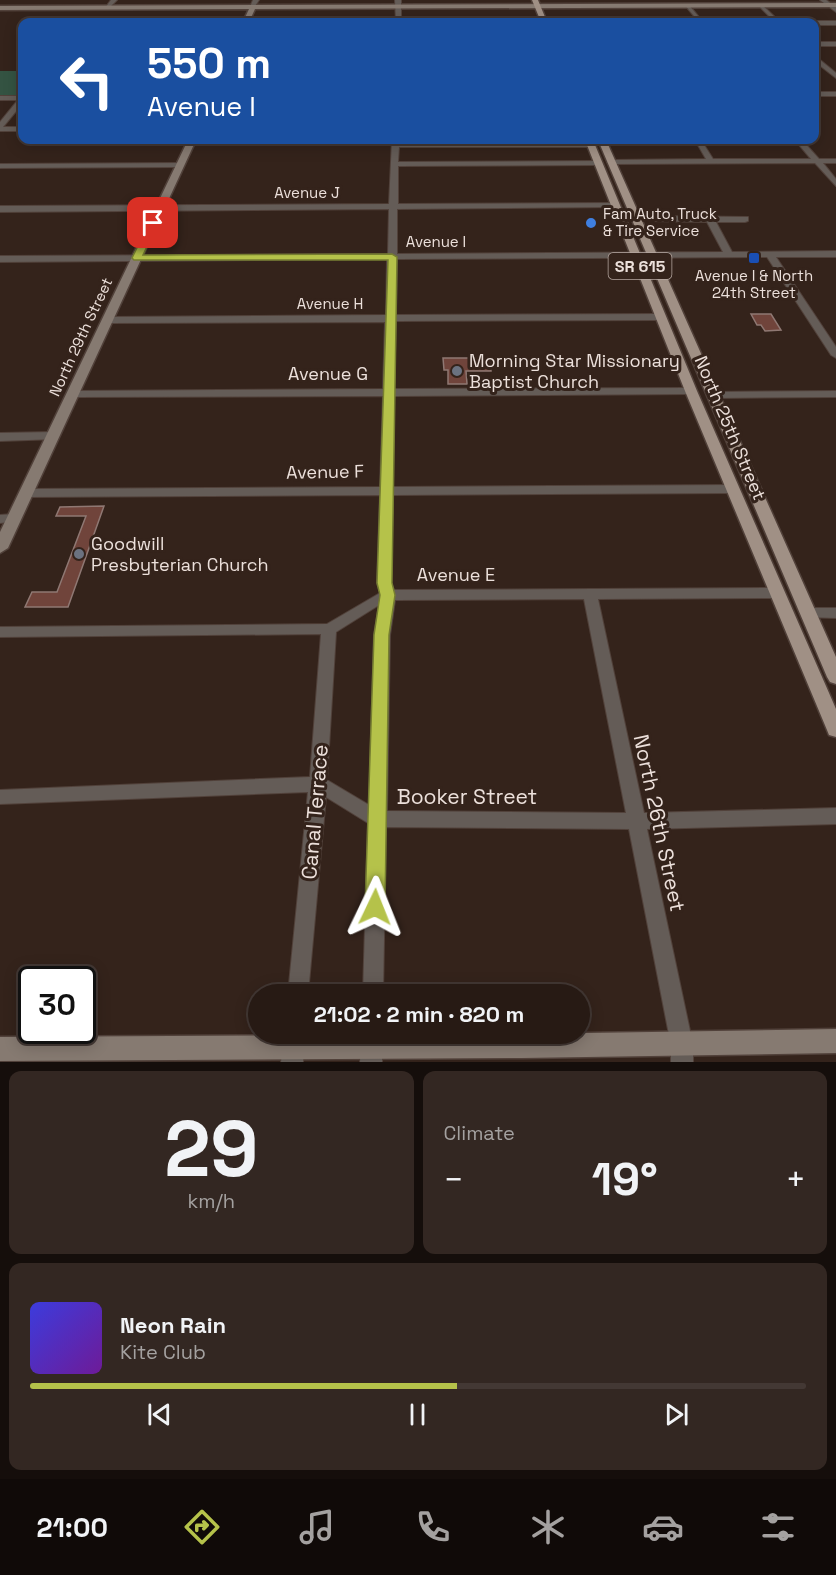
<!DOCTYPE html>
<html lang="en">
<head>
<meta charset="utf-8">
<style>
  body { margin:0; font-family:"Space Grotesk",sans-serif; background:#332722; color:#f1f3f6; height:100vh; display:flex; flex-direction:column; font-size:22px; white-space:nowrap }
  * { box-sizing:border-box; margin:0 }
  p { font-size:20px; color:#a4a1a0 }
  .icon { flex:none; width:33px; height:33px; fill:none; stroke:currentColor; stroke-width:2; stroke-linecap:round; stroke-linejoin:round }
  .map { position:relative; height:1062px; overflow:hidden }
  .details { display:flex; flex-direction:column; gap:9px; padding:9px; background:#150e0b; flex:1 }
  .details>* { flex:none }
  .guide { position:absolute; left:18px; top:18px; width:801px; height:126px; border-radius:12px; box-shadow:0 3px 15px #0003,0 0 0 2px #433834; background:#1a4fa0; color:#fff; overflow:hidden }
  .speed { position:absolute; left:18px; top:966px; display:flex; gap:12px; font-size:30px; font-weight:700; text-align:center }
  .speed>* { display:grid; place-content:center; width:78px; height:78px; border-radius:50%; background:#271a14; box-shadow:0 3px 15px #0003,0 0 0 2px #433834; line-height:1 }
  .speed .limit { border:3px solid #111; border-radius:9px; background:#fff; color:#111 }
  .pin { position:absolute; display:grid; place-items:center; width:51px; height:51px; color:#fff; margin:-26px; border-radius:12px; box-shadow:0 3px 9px #0006 }
  .me { position:absolute; width:66px; margin:-33px; rotate:2deg; stroke-linejoin:round; filter:drop-shadow(0 0 4px #0008) }
  .turn { display:flex; align-items:center; gap:21px; height:126px; padding:0 30px; font-size:27px }
  .turn .icon { width:78px; height:78px; stroke-width:2.5 }
  .turn b { display:block; font-size:42px; line-height:51px }
  .big { font-size:45px; font-weight:700; line-height:1.1 }
  .details .widget { flex:1; display:flex; flex-direction:column; justify-content:center; gap:9px; min-width:0; padding:0 21px; border-radius:12px; background:#332722 }
  .details .dial { align-items:center; gap:0 }
  .dial b { font-size:78px; line-height:1 }
  .song { display:flex; align-items:center; gap:18px }
  .cover { width:72px; height:72px; border-radius:9px; background:linear-gradient(135deg,hsl(240 70% 55%),hsl(280 70% 35%)) }
  .played { height:6px; border-radius:3px; background:linear-gradient(90deg,#b5c24a 55%,#433834 55%) }
  .keys { display:flex; justify-content:space-around; direction:ltr }
  .heat { display:flex; justify-content:space-between; align-items:center; font-size:33px; direction:ltr }
  .details .tiles { flex:1; display:grid; gap:9px; grid-template-columns:1fr 1fr }
  .widget:last-child { grid-column:span 2 }
  .trip { position:absolute; left:248px; top:984px; width:342px; height:60px; border-radius:30px; background:#271a14; box-shadow:0 3px 15px #0003,0 0 0 2px #433834; font-weight:700; line-height:60px; text-align:center }
  .menu { display:flex; height:96px; justify-content:space-around; align-items:center; background:#100a08; color:#a4a1a0 }
  .menu .icon { width:42px; height:42px }
  .menu .selected { color:#b5c24a }
  .menu b { font-size:27px; color:#f1f3f6 }
  .map>svg:first-child { display:block }
  .green { fill:#345342 }
  .building { fill:#70443b; stroke:#8f7873; stroke-width:1.5 }
  .lines { fill:none; stroke-linecap:round; stroke-linejoin:round }
  .street-casing { stroke:#51413a; stroke-width:2 }
  .secondary-casing { stroke:#51413a; stroke-width:3 }
  .primary-casing { stroke:#51413a; stroke-width:3 }
  .street { fill:#645c57; fill-rule:evenodd }
  .secondary { fill:#867a71; fill-rule:evenodd }
  .primary { fill:#a09085; fill-rule:evenodd }
  .route { fill:#b5c24a; stroke:#767e30; stroke-width:1.5 }
  .shop-dot { fill:#3f7fe0; stroke:#34231b; stroke-width:2 }
  .transit-dot { fill:#1a4fb4; stroke:#34231b; stroke-width:2 }
  .worship-dot { fill:#6b7280; stroke:#34231b; stroke-width:2 }
  .labels { text-anchor:middle; stroke-width:6; stroke-linejoin:round; paint-order:stroke }
  .far-street-label { font-size:15px; fill:#ece0db; stroke:#34231b }
  .far-poi-label { font-size:15px; fill:#ece0db; stroke:#34231b; text-anchor:start }
  .shield { fill:#34231b; stroke:#b5a7a1; stroke-width:1.5 }
  .shield-label { font-size:16px; font-weight:bold; fill:#ece0db }
  .poi-label { font-size:18px; fill:#ece0db; stroke:#34231b; text-anchor:start }
  .street-label { font-size:18px; fill:#ece0db; stroke:#34231b }
  .near-street-label { font-size:21px; fill:#ece0db; stroke:#34231b }
</style>
</head>
<body>
<div class="map">
<svg width="836" height="1062" viewBox="0 0 836 1062">
  <rect width="100%" height="100%" fill="#34231b"/>
  <!-- green -->
  <path class="green" d="M0,71H22V96H0Z"/>
  <!-- building -->
  <path class="building" d="M751,314H771L781,330L765,331L761,325H757Z
    M443,358H490L491,371H466L467,384H448V370H444Z
    M104,506L68,607H25L32,592H57L86,516H56L60,507Z"/>
  <g class="lines">
    <!-- street casing -->
    <g class="street-casing">
      <path id="street" d="M111,0H117L109,8H105Z
        M253,0H259L253,9L250,7Z
        M395,0H401V22H396Z
        M820,0H826L836,7V12Z
        M684,4H688L703,22H699Z
        M757,4H761L780,22H775Z
        M814,21H836V25H814V22H812Z
        M814,42H836V46H814Z
        M814,55L836,73V78L814,61Z
        M814,92H836V96H814Z
        M0,96H22V104L3,127H22V131H0V122L18,100H0Z
        M392,140H398L399,143H591L595,145L591,147H399L398,162L598,161L602,163L598,165L398,166V204L614,203L618,205L614,207L397,209V254L723,252L707,222L650,221V217L653,216L748,217V221L745,222H716L732,252L836,251V257H776L836,347V358L831,355L767,257L397,259L396,315L661,314L666,317L661,320L396,321L394,389L691,388L697,391L691,394L394,396L393,487L732,485L738,489L732,493L393,495L391,583L394,590L777,588L782,589L784,593L782,597L777,598L598,599L644,813L836,808V824L647,829L693,1045V1062H671V1045L629,829L386,827L383,994H363L368,823L326,797L308,994H288L308,792L0,804V790L310,777L321,634L0,637V627L327,624L380,593L377,583L380,495L26,497L20,493L26,489L380,487L383,396L73,397L67,394L73,391L383,389L385,322L108,323L103,320L108,317L386,315L387,259L0,262V256L388,254L389,209L0,212V206L389,204ZM584,599L626,813L387,811L390,635L395,600ZM379,605L374,635L369,805L327,780L336,632Z
        M695,140H701L713,159H811L795,140H802L819,159H836V163H823L836,179V186L815,163L611,164L607,162L611,160L706,159Z
        M183,163L184,165L180,167L0,168V164Z
        M836,391V397L714,398L708,395L714,392Z
        M53,432L57,433L59,436L57,439L0,441V433Z
        M14,514L19,515L21,518L19,521L0,523V515Z
        M809,608H836V618L804,617L802,613L804,609Z
        M284,1034H306L303,1062H281Z
        M361,1034H383L382,1062H360Z"/>
    </g>
    <!-- secondary casing -->
    <g class="secondary-casing">
      <path id="secondary" d="M836,3V7L255,9L249,22H243L249,9L0,10V6Z
        M188,140H196L8,548L0,553V532Z
        M836,1029V1053L522,1058L0,1061V1037L522,1034Z"/>
    </g>
    <!-- primary casing -->
    <g class="primary-casing">
      <path id="primary" d="M532,0H538L547,22H541Z
        M585,140H593L697,391L836,709V737L829,735L827,730L685,391Z
        M598,140H606L836,657V684L830,682L827,677Z"/>
    </g>
    <!-- street -->
    <use href="#street" class="street"/>
    <!-- secondary -->
    <use href="#secondary" class="secondary"/>
    <!-- primary -->
    <use href="#primary" class="primary"/>
  </g>
  <!-- route -->
  <path class="route" d="M153,221L158,223L143,255L392,254L397,257L392,583L395,595L389,635L385,907L382,913L375,916L368,913L365,907L374,635L380,595L377,583L388,260H134L132,258L149,223Z"/>
  <!-- markers -->
  <circle class="shop-dot" cx="591" cy="223" r="6"/>
  <rect class="transit-dot" x="748" y="252" width="12" height="12" rx="3"/>
  <g class="worship-dot">
    <circle cx="457" cy="371" r="6"/>
    <circle cx="79" cy="554" r="6"/>
  </g>
  <g class="labels">
    <!-- far-street labels -->
    <g class="far-street-label">
      <text x="307" y="198">Avenue J</text>
      <text x="436" y="247">Avenue I</text>
      <text x="330" y="309">Avenue H</text>
      <text transform="translate(81 337) rotate(-65)" y="5">North 29th Street</text>
    </g>
    <!-- far-poi labels -->
    <g class="far-poi-label">
      <text x="603" y="219">Fam Auto, Truck<tspan x="603" dy="17">&amp; Tire Service</tspan></text>
      <text x="754" y="281" text-anchor="middle">Avenue I &amp; North<tspan x="754" dy="17">24th Street</tspan></text>
    </g>
    <!-- shield labels -->
    <rect class="shield" x="608.5" y="253" width="63" height="26" rx="4.5"/>
    <g class="shield-label">
      <text x="640" y="272">SR 615</text>
    </g>
    <!-- poi labels -->
    <g class="poi-label">
      <text x="469" y="367">Morning Star Missionary<tspan x="469" dy="21">Baptist Church</tspan></text>
      <text x="91" y="550">Goodwill<tspan x="91" dy="21">Presbyterian Church</tspan></text>
    </g>
    <!-- street labels -->
    <g class="street-label">
      <text x="328" y="380">Avenue G</text>
      <text transform="translate(730 428) rotate(67)" y="6">North 25th Street</text>
      <text transform="translate(325 472) rotate(-1)" y="6">Avenue F</text>
      <text x="456" y="581">Avenue E</text>
    </g>
    <!-- near-street labels -->
    <g class="near-street-label">
      <text x="467" y="804">Booker Street</text>
      <text transform="translate(315 812) rotate(-85)" y="7">Canal Terrace</text>
      <text transform="translate(659 823) rotate(78)" y="7">North 26th Street</text>
    </g>
  </g>
</svg>
<div class="speed"><div class="limit">30</div></div>
<div class="pin" style="left:153px;top:223px;background:#d93025"><svg class="icon" aria-label="arrive" viewBox="0 0 24 24"><path d="M6 21V4h12l-3 4 3 4H6"/></svg></div>
<svg class="me" style="left:375px;top:907px" viewBox="-20 -20 40 40"><path d="M0-17L14 15 0 8-14 15z" fill="#b5c24a" stroke="#fff" stroke-width="4"/></svg>
<div class="trip">21:02 · 2 min · 820 m</div>
<div class="guide">
<div class="turn"><svg class="icon" aria-label="left" viewBox="0 0 24 24"><path d="M17 20v-9H6M10 6l-5 5 5 5"/></svg><div><b>550 m</b>Avenue I</div></div>
</div>
</div>
<section class="details">
<div class="tiles">
<div class="widget dial"><b>29</b><p>km/h</p></div>
<div class="widget"><p>Climate</p>
<div class="heat"><a>−</a><b class="big">19°</b><a>+</a></div>
</div>
<div class="widget">
<div class="song"><i class="cover"></i><div><b>Neon Rain</b><p>Kite Club</p></div></div>
<div class="played"></div>
<div class="keys"><svg class="icon" aria-label="previous" viewBox="0 0 24 24"><path d="M18 5L8 12l10 7zM5 5v14"/></svg><svg class="icon" aria-label="pause" viewBox="0 0 24 24"><path d="M8 5v14M16 5v14"/></svg><svg class="icon" aria-label="next" viewBox="0 0 24 24"><path d="M6 5l10 7-10 7zM19 5v14"/></svg></div>
</div>
</div>
</section>
<nav class="menu">
<b>21:00</b>
<svg class="icon selected" aria-label="directions" viewBox="0 0 24 24"><path d="M12 3l9 9-9 9-9-9zM9 14v-3h6M13 9l2 2-2 2"/></svg>
<svg class="icon" aria-label="music" viewBox="0 0 24 24"><path d="M9 18V5l10-2v13"/><circle cx="6" cy="18" r="3"/><circle cx="16" cy="16" r="3"/></svg>
<svg class="icon" aria-label="phone" viewBox="0 0 24 24"><path d="M5 4h4l2 5-3 2q2 4 5 5l2-3 5 2v4C11 20 4 13 5 4z"/></svg>
<svg class="icon" aria-label="climate" viewBox="0 0 24 24"><path d="M12 3v18M4 7l16 10M4 17L20 7"/></svg>
<svg class="icon" aria-label="car" viewBox="0 0 24 24"><path d="M5 17H2v-5l4-1 3-4h7l3 4 3 1v5h-3M9 17h6M6 11h13"/><circle cx="7" cy="17" r="2"/><circle cx="17" cy="17" r="2"/></svg>
<svg class="icon" aria-label="filters" viewBox="0 0 24 24"><path d="M4 7h16M4 17h16"/><circle cx="9" cy="7" r="2"/><circle cx="15" cy="17" r="2"/></svg>
</nav>
</body>
</html>
